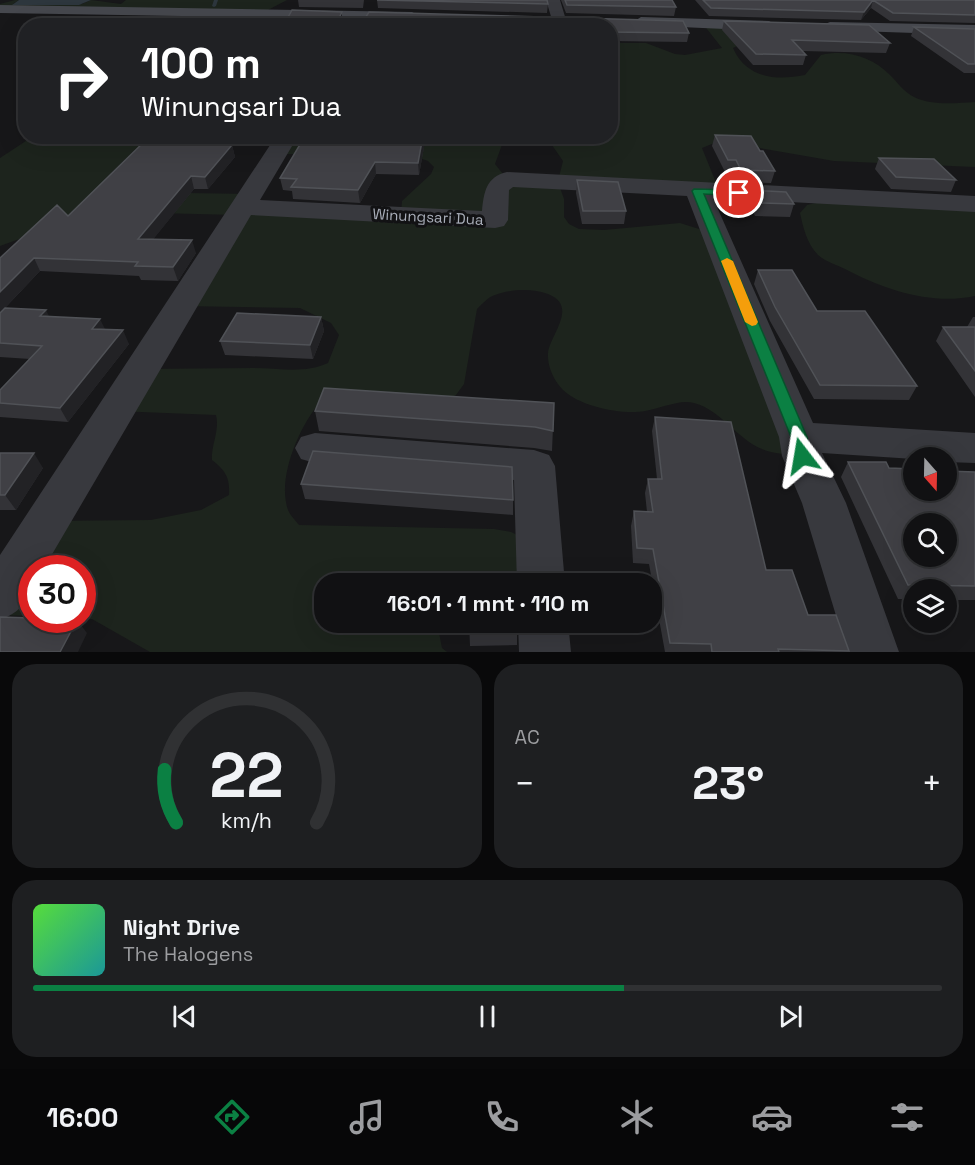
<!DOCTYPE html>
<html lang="id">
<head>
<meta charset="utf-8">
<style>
  body { margin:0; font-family:"Space Grotesk",sans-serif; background:#1e1f21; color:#f1f3f6; height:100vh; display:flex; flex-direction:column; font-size:22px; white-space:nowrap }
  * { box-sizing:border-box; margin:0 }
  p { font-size:20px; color:#9c9da0 }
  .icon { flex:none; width:33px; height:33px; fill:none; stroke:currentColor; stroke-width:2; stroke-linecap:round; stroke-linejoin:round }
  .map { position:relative; height:652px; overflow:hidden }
  .panel { display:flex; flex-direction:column; gap:12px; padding:12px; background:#09090a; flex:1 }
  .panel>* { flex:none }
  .hud { position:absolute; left:18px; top:18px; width:600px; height:126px; border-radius:24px; box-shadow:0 6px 24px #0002,0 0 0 2px #303133; background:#202124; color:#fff; overflow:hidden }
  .needle { width:39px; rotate:160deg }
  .buttons { position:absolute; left:903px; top:447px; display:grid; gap:12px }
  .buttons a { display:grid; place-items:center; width:54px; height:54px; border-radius:50%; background:#111113; box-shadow:0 6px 24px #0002,0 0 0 2px #303133; font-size:30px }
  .speed { position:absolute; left:18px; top:555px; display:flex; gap:12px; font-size:30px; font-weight:700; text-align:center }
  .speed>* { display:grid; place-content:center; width:78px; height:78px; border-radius:50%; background:#111113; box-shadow:0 6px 24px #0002,0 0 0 2px #303133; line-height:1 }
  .speed .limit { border:9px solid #d22; background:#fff; color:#111 }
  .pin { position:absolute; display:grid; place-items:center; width:51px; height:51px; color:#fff; margin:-26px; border:3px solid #fff; border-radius:50%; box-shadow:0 2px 6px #0007 }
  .me { position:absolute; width:66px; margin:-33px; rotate:346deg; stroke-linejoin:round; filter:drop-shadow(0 0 4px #0008) }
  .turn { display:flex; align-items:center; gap:21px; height:126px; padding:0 24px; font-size:27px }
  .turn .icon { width:78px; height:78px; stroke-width:2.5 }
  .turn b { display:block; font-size:42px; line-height:51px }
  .big { font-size:45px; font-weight:700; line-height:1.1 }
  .panel .widget { flex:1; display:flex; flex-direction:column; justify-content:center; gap:9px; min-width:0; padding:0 21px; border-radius:24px; background:#1e1f21 }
  .panel .dial { align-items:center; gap:0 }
  .dial svg { height:156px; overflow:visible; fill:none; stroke:#303133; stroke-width:7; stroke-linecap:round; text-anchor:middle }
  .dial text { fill:#f1f3f6; stroke:none }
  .song { display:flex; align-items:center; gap:18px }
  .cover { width:72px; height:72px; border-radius:9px; background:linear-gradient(135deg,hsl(110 70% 55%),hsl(180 70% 35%)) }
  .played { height:6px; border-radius:3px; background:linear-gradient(90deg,#0b8043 65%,#303133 65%) }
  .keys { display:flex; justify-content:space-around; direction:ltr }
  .heat { display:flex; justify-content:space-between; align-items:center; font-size:33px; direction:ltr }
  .panel .tiles { flex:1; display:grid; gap:12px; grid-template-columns:1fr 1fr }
  .widget:last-child { grid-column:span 2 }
  .trip { position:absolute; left:314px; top:573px; width:348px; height:60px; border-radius:24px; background:#111113; box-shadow:0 6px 24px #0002,0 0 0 2px #303133; font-weight:700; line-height:60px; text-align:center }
  .tab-bar { display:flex; height:96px; justify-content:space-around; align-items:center; background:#070708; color:#9c9da0 }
  .tab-bar .icon { width:42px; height:42px }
  .tab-bar .active { color:#0b8043 }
  .tab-bar b { font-size:27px; color:#f1f3f6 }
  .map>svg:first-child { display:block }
  .green { fill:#1d241d; fill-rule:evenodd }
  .water { fill:#2d363d }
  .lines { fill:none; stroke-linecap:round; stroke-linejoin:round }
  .stream { fill:#2d363d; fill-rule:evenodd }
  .street { fill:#38393e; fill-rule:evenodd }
  .secondary { fill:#46484e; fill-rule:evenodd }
  .wall { fill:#333337 }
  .shaded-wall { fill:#222225 }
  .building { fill:#404045; stroke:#505257; stroke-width:1.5; fill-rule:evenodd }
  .route { fill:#0b8043; stroke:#07532c; stroke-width:1.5 }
  .slow { fill:#f59e0b }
  .labels { text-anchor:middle; stroke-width:6; stroke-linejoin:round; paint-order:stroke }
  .far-street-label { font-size:15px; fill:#a9aeb9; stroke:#121214 }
</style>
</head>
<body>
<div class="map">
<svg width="975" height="652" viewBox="0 0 975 652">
  <rect width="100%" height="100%" fill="#171719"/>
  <!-- green -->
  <path class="green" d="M15,0H19L13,4H82L91,0L121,4L126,0H287L266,11L355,15L349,25L192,26L210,12L0,9V4Z
    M703,24L749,25L737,46L733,48C746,78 776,81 805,75L821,55C847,49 872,57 890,75C898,83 904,92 914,97C932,106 956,103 975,102V167L834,161L719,141L702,148L717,185L558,182L564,199V217L569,224L579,229L604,230L680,223L715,234L802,456C789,454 773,454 762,449C737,439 721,410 694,403C679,399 660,409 645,411C622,415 581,407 563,390C554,381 547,366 548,353C550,335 579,306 548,294C533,288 510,289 495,295C488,297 482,304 477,309L464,384L456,395L446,401L317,406C298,430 277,479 288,510C290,515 296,521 299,525L494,529L511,532L538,545L520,572L454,583L324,584V622L437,623L442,648L447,652H150L92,619H83L82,568H32L31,616L0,615V597L47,521L151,520L201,510L229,495C230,478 226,471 212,460C211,445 220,430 216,415L116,411L142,369C179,369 217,368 254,368C279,368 304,374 328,363L339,335L331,323L300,308L181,306L237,215L116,212L36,233L0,246V158L32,137H148L105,179V185L121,192L251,194L243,206L401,215L402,201L431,174L434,167L428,161L414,156L276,154L287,137L610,136L611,43H646L675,54L685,55L722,48ZM530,137L552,145L563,161L558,181L507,179L495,164L503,142L512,138Z
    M825,201L975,204V296C933,305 888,291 851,272C841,266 827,263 818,255C807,244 803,227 800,213L807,205Z"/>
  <!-- water -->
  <path class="water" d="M19,0H91L79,5H12Z"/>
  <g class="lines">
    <!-- stream -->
    <path class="stream" d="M214,0H218L216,6L214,7L212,6Z"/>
    <!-- street -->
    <path class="street" d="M546,0H560L566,20L563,23H553Z
      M355,11L362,15L357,26H342L350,12Z
      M276,136H298L260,200L482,211C484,192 486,177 507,172L975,196V212L713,198L813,423L975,433V463L946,462V458L914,459L822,453L846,503L899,652H847L802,503L782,456L779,437L687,196L513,187L509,190L508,220L504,226L495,228L251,215L44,568H32C32,595 26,610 0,620V555Z
      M315,433L534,450L549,455L555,466L565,584H517L514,480L315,463L301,459L295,448L301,437Z
      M518,622H568L571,652H519Z"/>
    <!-- secondary -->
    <path class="secondary" d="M0,5L412,12L419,16L412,20L0,13Z
      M641,17L769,21L777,26L769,31L636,25L633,22Z
      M830,22L975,25V35L825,30L822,27L825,24Z"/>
  </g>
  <!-- wall -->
  <path class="wall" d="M298,0H364L363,8L299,7Z
    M377,0L548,4L547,13L378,8Z
    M561,0H672L676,7L674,16L566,13Z
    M695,0H975V23L890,21L871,8L861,20L709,16Z
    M369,12L683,21L689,33L687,42L610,41V26H360Z
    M724,21L890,43L886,53L802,51L806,55L803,65H753L722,30Z
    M914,27L975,29V73H964L911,36Z
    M715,135L760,151L775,171L771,183L738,182L733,172H725L712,146Z
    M426,136L419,175L376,174L360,203L293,199L292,191L283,190L280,178Z
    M224,145H232L235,157L208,189H194L153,239L196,253L178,281L141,280L139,276L40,271L5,308L105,329L129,344L68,422L0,417V390L30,359L0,357V258L68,216Z
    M879,158L956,180L951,192L891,189L875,169Z
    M577,180L626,211L624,224H582L576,193Z
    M751,190L794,204L790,217L755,216L748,202Z
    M758,270L817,311L917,386L909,400L814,399L770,321L754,284Z
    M321,317L324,331L313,359L225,355L220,341Z
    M973,317H975V397L936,341L943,327H967Z
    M554,403L552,451L534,448L319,431L315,411Z
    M655,417L766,570L808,615L849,651V652H665L649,564L633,563L631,526L634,511L647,512L645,493L648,479H657L652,431Z
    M0,453L43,468L16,510H0Z
    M848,462L889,468L975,472V600H946V590H914V599H898L841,477Z
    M301,484L513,500V515L305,499Z
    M469,622L517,631V645L470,646Z"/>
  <!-- shaded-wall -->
  <path class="shaded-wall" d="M873,0L871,8L861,20L864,12Z
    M342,12V26H335Z
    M218,136H233L213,156L210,144Z
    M423,136H426L419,175L418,163Z
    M232,145L235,157L208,189L205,177Z
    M375,162L376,174L360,203L358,190Z
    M191,176L194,189L143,252L138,239Z
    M192,240L196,253L178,281L173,267Z
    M34,258L40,271L0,313V292Z
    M46,310L53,324L40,316Z
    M321,317L324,331L313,359L310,345Z
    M100,319L107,333L92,329Z
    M123,330L129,344L68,422L60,408Z
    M34,453L43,468L16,510L5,495Z
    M77,620L87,633L78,652H60Z"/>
  <!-- building -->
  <path class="building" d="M377,0H547L548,4Z
    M565,0H672L676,7L567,5Z
    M703,0H975V15L893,13L873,0L864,12L711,8Z
    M292,10L342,12L339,18L342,19L335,26H281L287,19Z
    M369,12L683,21L689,33L610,32V26H360Z
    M724,21L869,25L890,43L792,40L806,55L756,54Z
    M914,27L975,29V64H968Z
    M715,135L751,136L760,151H763L775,171L741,170L736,160H728Z
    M150,136H218L210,144L232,145L205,177L191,176L138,239L192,240L173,267L135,266L138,262L34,258L0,292V258L57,205L68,216Z
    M305,136H423L418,163L375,162L358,190L291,187L297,179L280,178Z
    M879,158L934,159L956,180L896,177Z
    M577,180L618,182L626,211H583Z
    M751,190L786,192L794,204L758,203Z
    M758,270H792L817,311H865L917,386L820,385L775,307Z
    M5,308L46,310L40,316L100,319L92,329L123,330L60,408L0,403V390L42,346L0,343V313Z
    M237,313L321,317L310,345L220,341Z
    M943,327H975V371Z
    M324,388L554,403L553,431L535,427L315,411Z
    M655,417L731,422L766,570H792L808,615H836L849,651L778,649L779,652H712L711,644L670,643L653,549L637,548L634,511L653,512L648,479H662Z
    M313,451L512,467L513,500L301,484Z
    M0,453H34L5,495H0Z
    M848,462H886L889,468L914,469V490H946V471L975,472V586L908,585ZM914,524H946V556H914Z
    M528,572L529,584H468V575Z
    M0,617L32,618V620H77L60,652H1L0,651Z
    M469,622H517V631L469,633Z"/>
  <!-- route -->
  <path class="route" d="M694,189L739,190L744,193L739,196L704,194L807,437L810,456L808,461H796L791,437L692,191Z"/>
  <!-- slow -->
  <path class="slow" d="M727,258L733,261L758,322L756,325L752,326L745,322L721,261Z"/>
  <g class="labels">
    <!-- far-street labels -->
    <g class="far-street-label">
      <text transform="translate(428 217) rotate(3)" y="5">Winungsari Dua</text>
    </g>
  </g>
</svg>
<div class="buttons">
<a><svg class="needle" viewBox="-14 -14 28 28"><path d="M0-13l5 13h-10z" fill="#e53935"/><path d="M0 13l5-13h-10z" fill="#9c9da0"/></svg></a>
<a><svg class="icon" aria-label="search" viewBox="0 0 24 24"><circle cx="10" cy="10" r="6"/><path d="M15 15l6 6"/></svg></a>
<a><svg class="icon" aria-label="layers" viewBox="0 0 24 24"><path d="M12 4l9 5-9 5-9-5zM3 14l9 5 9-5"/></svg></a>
</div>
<div class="speed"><div class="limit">30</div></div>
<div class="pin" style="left:739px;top:193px;background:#d93025"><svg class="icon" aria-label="arrive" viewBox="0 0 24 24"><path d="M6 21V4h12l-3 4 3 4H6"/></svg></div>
<svg class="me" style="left:802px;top:456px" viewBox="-20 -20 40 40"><path d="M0-17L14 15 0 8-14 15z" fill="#0b8043" stroke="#fff" stroke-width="4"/></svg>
<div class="trip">16:01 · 1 mnt · 110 m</div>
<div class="hud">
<div class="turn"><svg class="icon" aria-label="right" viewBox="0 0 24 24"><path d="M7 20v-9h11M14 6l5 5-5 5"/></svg><div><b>100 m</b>Winungsari Dua</div></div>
</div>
</div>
<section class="panel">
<div class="tiles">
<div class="widget dial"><svg viewBox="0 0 100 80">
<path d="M14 69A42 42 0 1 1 86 69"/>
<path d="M14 69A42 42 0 0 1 8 42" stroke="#0b8043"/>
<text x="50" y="56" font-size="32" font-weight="700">22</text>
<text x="50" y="72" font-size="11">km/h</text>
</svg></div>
<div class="widget"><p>AC</p>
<div class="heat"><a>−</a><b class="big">23°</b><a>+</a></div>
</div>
<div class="widget">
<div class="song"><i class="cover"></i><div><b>Night Drive</b><p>The Halogens</p></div></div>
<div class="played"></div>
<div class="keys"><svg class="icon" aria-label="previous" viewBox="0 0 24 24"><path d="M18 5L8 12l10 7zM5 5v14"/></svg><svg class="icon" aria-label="pause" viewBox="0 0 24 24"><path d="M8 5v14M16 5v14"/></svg><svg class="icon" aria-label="next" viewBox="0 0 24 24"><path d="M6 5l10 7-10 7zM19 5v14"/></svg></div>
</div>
</div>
</section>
<nav class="tab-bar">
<b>16:00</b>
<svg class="icon active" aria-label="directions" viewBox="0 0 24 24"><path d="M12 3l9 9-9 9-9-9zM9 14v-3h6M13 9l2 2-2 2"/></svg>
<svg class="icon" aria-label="music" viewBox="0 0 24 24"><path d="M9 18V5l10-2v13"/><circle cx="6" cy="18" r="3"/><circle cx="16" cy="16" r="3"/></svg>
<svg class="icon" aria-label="phone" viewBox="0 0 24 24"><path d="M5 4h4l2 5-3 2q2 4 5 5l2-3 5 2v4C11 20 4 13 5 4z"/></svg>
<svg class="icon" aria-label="climate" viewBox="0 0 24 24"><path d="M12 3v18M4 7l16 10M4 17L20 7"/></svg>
<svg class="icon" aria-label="car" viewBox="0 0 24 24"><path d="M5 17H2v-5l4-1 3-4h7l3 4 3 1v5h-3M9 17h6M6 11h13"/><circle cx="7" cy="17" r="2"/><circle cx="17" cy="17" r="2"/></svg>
<svg class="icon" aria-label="filters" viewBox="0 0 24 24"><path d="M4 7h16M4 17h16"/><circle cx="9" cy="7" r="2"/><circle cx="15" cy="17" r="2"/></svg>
</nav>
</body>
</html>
